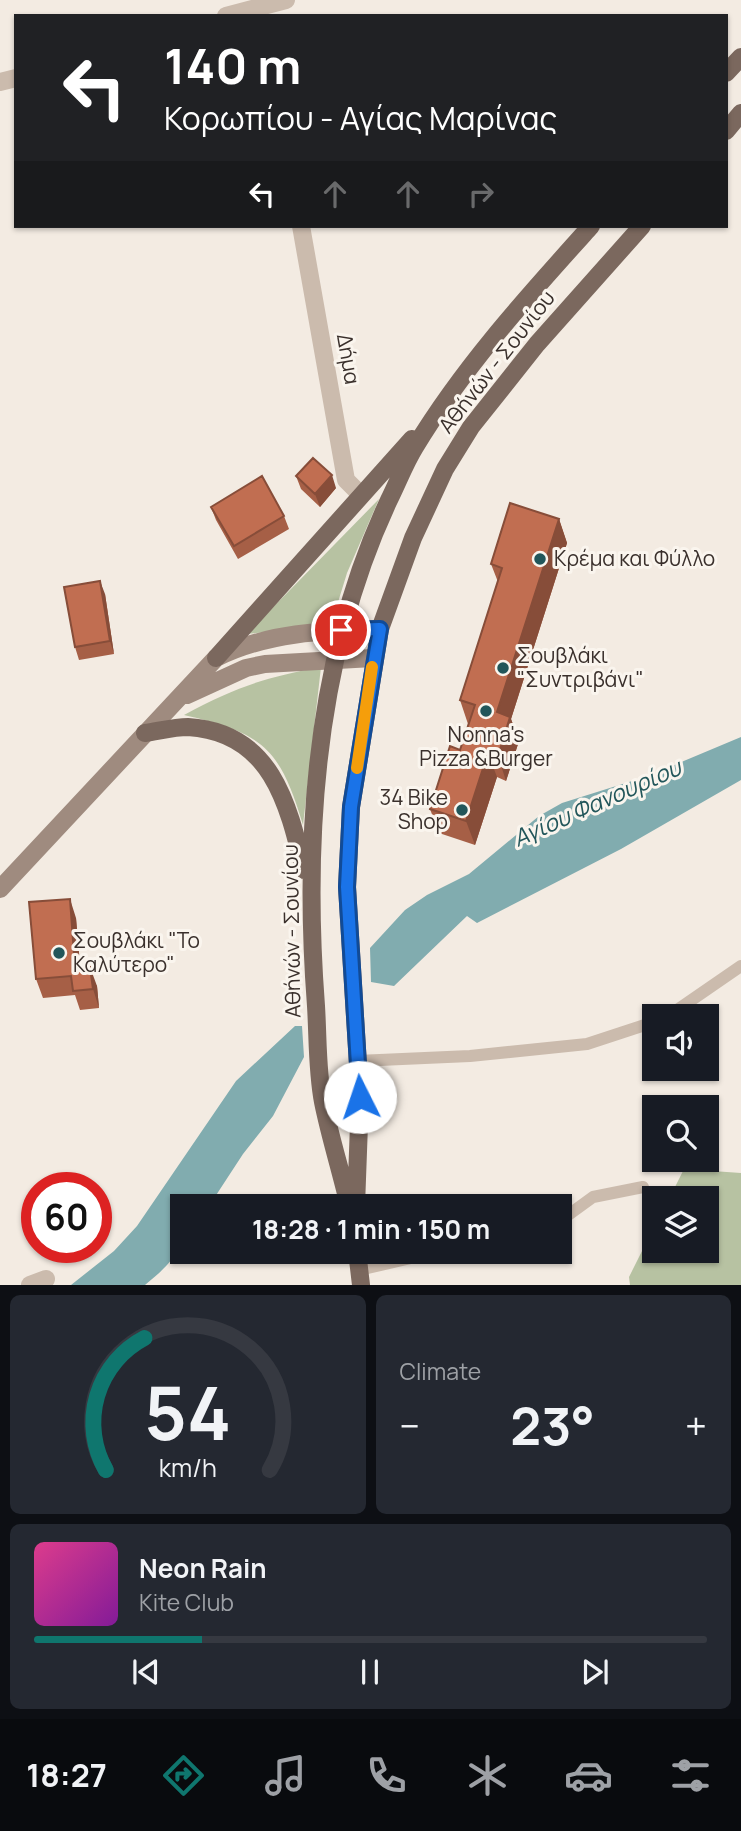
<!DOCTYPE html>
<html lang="en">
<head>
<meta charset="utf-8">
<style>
  body { margin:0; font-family:Manrope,sans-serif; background:#242831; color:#f1f3f6; height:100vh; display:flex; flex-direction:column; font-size:26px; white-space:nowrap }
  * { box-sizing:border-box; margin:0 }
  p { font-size:23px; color:#9ea1a6 }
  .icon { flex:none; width:38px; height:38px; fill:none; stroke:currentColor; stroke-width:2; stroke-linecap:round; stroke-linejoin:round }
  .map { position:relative; height:1285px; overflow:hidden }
  .details { display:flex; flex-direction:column; gap:10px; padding:10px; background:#0d0f14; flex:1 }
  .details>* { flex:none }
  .banner { position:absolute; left:14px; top:14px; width:714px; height:214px; border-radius:0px; box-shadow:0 2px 5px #0004; background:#202124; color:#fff; overflow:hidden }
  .controls { position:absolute; left:642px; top:1004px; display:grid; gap:14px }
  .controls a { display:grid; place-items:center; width:77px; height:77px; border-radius:0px; background:#171b24; box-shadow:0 2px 5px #0004; font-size:35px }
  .speed { position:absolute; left:21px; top:1172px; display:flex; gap:14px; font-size:35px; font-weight:700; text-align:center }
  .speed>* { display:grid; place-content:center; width:91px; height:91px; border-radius:50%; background:#171b24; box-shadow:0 2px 5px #0004; line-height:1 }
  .speed .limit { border:10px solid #d22; background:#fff; color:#111 }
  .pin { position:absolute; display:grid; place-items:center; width:60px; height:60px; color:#fff; margin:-30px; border:4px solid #fff; border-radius:50%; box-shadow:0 2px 7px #0007 }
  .me { position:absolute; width:77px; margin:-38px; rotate:356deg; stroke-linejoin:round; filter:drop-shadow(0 0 5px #0008) }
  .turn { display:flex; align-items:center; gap:24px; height:147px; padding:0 35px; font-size:32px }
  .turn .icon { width:91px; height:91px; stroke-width:2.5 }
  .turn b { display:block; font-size:49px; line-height:60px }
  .lanes { display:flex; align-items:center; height:66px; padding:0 35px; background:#0003; justify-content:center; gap:35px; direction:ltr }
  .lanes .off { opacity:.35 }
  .big { font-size:52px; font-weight:700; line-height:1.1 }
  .details .tile { flex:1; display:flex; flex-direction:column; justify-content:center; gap:10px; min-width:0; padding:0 24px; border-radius:10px; background:#242831 }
  .details .dial { align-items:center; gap:0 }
  .dial svg { height:182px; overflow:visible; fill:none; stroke:#363941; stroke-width:7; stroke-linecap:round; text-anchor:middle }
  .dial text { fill:#f1f3f6; stroke:none }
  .song { display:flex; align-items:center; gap:21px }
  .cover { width:84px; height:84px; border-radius:10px; background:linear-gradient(135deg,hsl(330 70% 55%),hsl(290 70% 35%)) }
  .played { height:7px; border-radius:4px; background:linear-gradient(90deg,#0f766e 25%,#363941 25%) }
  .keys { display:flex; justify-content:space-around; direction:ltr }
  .heat { display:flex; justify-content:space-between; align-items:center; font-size:38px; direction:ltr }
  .details .tiles { flex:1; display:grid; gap:10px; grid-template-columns:1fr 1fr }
  .tile:last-child { grid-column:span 2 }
  .trip { position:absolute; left:170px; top:1194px; width:402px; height:70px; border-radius:0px; background:#171b24; box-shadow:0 2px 5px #0004; font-weight:700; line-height:70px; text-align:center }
  .tabs { display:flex; height:112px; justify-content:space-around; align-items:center; background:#090b0e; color:#9ea1a6 }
  .tabs .icon { width:49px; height:49px }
  .tabs .on { color:#0f766e }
  .tabs b { font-size:32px; color:#f1f3f6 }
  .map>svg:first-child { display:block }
  .green { fill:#b7c2a2 }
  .water { fill:#81acaf }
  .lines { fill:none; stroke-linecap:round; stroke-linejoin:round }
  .lane { stroke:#cbbbad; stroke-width:12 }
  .street { stroke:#cbbbad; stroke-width:18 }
  .secondary { stroke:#9f8b7f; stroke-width:18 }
  .primary { stroke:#7b685e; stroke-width:18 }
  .wall { fill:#a65f46 }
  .shaded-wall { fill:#874d39 }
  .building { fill:#c16e51; stroke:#874d39; stroke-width:2 }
  .route-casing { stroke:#114b97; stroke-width:18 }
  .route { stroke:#1a73e8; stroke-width:12 }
  .slow { stroke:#f59e0b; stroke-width:12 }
  .poi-dot { fill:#22565a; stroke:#faf5ee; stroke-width:2.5 }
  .labels { text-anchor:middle; stroke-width:6; stroke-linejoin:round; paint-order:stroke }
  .street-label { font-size:21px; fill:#3a302c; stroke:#faf5ee }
  .poi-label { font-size:21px; fill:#3a302c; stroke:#faf5ee; text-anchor:start }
  .water-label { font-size:23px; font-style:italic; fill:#22565a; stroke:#faf5ee }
</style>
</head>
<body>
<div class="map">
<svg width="741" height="1285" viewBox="0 0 741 1285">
  <rect width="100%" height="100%" fill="#f3ebe2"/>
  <!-- green -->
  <path class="green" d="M379,499L347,573L331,625L247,634Z
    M321,667L303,825C280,748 263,733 184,715C236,687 263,678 321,667Z
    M684,1169L741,1173V1285H630L629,1277L654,1227V1251H707V1199H669Z"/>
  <!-- water -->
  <path class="water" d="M741,737V780L621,849L477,923L467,916L394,986L371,982L370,948L405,910L427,895L469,874L539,816L562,803L648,776Z
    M295,1026H302L304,1057L273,1116L243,1154L209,1206H182C182,1250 180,1256 145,1285H71L114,1251L137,1226L236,1081Z"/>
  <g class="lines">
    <!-- lane -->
    <path class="lane" d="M667,1017L741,966
      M357,1061L470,1056L587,1044L654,1022
      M560,1221L593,1197L643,1187
      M359,1270L441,1251"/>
    <!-- street -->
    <path class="street" d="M226,16L286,0
      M0,82L16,78
      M301,226L346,480L361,495
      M30,1285L46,1279"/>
    <!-- secondary -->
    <path class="secondary" d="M187,695L246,668L265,664L373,658
      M0,889L216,658C265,633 325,630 380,629"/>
    <!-- primary -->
    <path class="primary" d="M726,73L741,57
      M726,131L741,113
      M216,658L412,439
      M145,733C159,731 174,727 188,727C271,732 288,803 304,870
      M349,1206C341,1171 330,1137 323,1102C317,1071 318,1038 316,1006C303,836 315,657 389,500C398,482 405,463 415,447C464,366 528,296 591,226
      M356,1206L360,1097L347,887L351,807L380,629L413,538L445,469L471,427L537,344L642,226
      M357,1251L361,1285"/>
  </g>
  <!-- wall -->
  <path class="wall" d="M296,476L336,488L320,507L301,489Z
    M211,507L284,516L289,529L238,559L216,520Z
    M559,519L567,543L511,719L519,741L506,781L497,777L475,845L439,833L430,809L460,750L468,724L460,700L498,582L491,564Z
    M105,594L114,654L79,660L75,647Z
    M76,918L80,968L97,986L99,1008L80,1010L75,995L43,998L36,979Z"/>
  <!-- shaded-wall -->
  <path class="shaded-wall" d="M332,475L336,488L320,507L315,494Z
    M559,519L567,543L511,719L519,741L506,781L498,756L497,712Z
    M100,581L105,594L114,654L110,641Z
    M488,753L497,777L475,845L466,821Z
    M70,899L76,918L82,987L75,968Z
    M90,967L97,986L99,1008L93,989Z"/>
  <!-- building -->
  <path class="building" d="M313,458L332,475L315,494L296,476Z
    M262,476L284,516L234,546L211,507Z
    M510,503L559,519L497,712L510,717L498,756L488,753L466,821L430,809L450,746L460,750L475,705L460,700L502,568L491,564Z
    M100,581L110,641L75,647L64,587Z
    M70,899L75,968L90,967L93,989L73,991L71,976L36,979L29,902Z"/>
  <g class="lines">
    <!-- route casing -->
    <g class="route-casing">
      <path id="route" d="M341,630L380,629L351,807L347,887L360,1097"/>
    </g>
    <!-- route -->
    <use href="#route" class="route"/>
    <!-- slow -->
    <path class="slow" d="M357,768L372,667"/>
  </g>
  <!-- markers -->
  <g class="poi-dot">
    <circle cx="540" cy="559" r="7"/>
    <circle cx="503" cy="668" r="7"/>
    <circle cx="486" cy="711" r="7"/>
    <circle cx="462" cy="810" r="7"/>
    <circle cx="59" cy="953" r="7"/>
  </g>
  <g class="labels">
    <!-- street labels -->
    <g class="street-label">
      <text transform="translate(348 359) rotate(80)" y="7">Δήμα</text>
      <text transform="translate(497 362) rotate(-52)" y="7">Αθήνών - Σουνίου</text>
      <text transform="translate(292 931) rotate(-91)" y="7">Αθήνών - Σουνίου</text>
    </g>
    <!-- poi labels -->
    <g class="poi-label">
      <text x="554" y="566">Κρέμα και Φύλλο</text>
      <text x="517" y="663">Σουβλάκι<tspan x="517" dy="24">"Συντριβάνι"</tspan></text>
      <text x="486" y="742" text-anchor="middle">Nonna's<tspan x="486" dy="24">Pizza &amp;Burger</tspan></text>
      <text x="448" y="805" text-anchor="end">34 Bike<tspan x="448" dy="24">Shop</tspan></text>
      <text x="73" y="948">Σουβλάκι "Το<tspan x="73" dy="24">Καλύτερο"</tspan></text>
    </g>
    <!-- water labels -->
    <g class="water-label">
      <text transform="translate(597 803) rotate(-24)" y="8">Αγίου Φανουρίου</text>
    </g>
  </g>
</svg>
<div class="controls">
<a><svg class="icon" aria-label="sound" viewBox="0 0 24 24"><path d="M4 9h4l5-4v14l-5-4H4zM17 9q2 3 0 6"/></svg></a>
<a><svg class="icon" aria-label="search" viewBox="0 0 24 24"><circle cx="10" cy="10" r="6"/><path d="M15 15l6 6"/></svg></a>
<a><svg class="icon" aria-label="layers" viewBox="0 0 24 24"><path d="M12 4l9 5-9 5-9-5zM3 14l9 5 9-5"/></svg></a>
</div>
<div class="speed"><div class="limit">60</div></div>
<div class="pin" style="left:341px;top:630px;background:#d93025"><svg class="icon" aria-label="arrive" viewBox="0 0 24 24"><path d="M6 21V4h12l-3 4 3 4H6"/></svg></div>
<svg class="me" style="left:360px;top:1097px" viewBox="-20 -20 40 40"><circle r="19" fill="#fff"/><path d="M0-13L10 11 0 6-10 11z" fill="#1a73e8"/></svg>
<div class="trip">18:28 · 1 min · 150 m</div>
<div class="banner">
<div class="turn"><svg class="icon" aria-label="left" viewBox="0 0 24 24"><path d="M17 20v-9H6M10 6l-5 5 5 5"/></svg><div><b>140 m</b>Κορωπίου - Αγίας Μαρίνας</div></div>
<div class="lanes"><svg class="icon" aria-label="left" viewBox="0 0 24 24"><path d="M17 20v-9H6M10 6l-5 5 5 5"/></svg><svg class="icon off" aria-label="ahead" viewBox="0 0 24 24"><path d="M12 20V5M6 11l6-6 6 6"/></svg><svg class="icon off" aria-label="ahead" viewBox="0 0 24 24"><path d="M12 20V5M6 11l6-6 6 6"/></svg><svg class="icon off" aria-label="right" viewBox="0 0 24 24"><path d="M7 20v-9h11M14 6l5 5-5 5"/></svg></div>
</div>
</div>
<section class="details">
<div class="tiles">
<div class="tile dial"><svg viewBox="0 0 100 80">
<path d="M14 69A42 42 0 1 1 86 69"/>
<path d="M14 69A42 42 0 0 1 31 11" stroke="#0f766e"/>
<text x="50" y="56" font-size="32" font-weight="700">54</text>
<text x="50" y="72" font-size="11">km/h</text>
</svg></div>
<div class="tile"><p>Climate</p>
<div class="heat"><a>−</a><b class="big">23°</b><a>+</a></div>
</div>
<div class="tile">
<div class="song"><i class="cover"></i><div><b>Neon Rain</b><p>Kite Club</p></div></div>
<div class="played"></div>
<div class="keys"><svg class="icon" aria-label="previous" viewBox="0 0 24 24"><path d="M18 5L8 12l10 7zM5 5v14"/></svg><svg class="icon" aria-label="pause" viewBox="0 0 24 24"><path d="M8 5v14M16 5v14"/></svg><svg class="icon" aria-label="next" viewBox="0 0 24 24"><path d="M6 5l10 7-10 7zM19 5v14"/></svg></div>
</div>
</div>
</section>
<nav class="tabs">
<b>18:27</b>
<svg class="icon on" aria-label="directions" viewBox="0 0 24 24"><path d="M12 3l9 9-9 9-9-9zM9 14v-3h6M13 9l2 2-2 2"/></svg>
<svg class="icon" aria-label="music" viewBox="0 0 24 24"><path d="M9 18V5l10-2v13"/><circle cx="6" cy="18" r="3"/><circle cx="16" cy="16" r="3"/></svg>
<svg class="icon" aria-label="phone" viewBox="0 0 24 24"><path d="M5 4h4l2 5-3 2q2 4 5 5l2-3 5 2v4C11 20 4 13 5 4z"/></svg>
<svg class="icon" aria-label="climate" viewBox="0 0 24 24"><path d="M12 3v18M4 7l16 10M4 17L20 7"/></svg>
<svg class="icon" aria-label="car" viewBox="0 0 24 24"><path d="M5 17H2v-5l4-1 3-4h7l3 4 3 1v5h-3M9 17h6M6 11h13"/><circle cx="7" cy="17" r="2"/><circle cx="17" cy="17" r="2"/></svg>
<svg class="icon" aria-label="filters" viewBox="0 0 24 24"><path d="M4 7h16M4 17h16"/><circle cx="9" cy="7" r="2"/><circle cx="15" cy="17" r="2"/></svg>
</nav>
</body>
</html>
